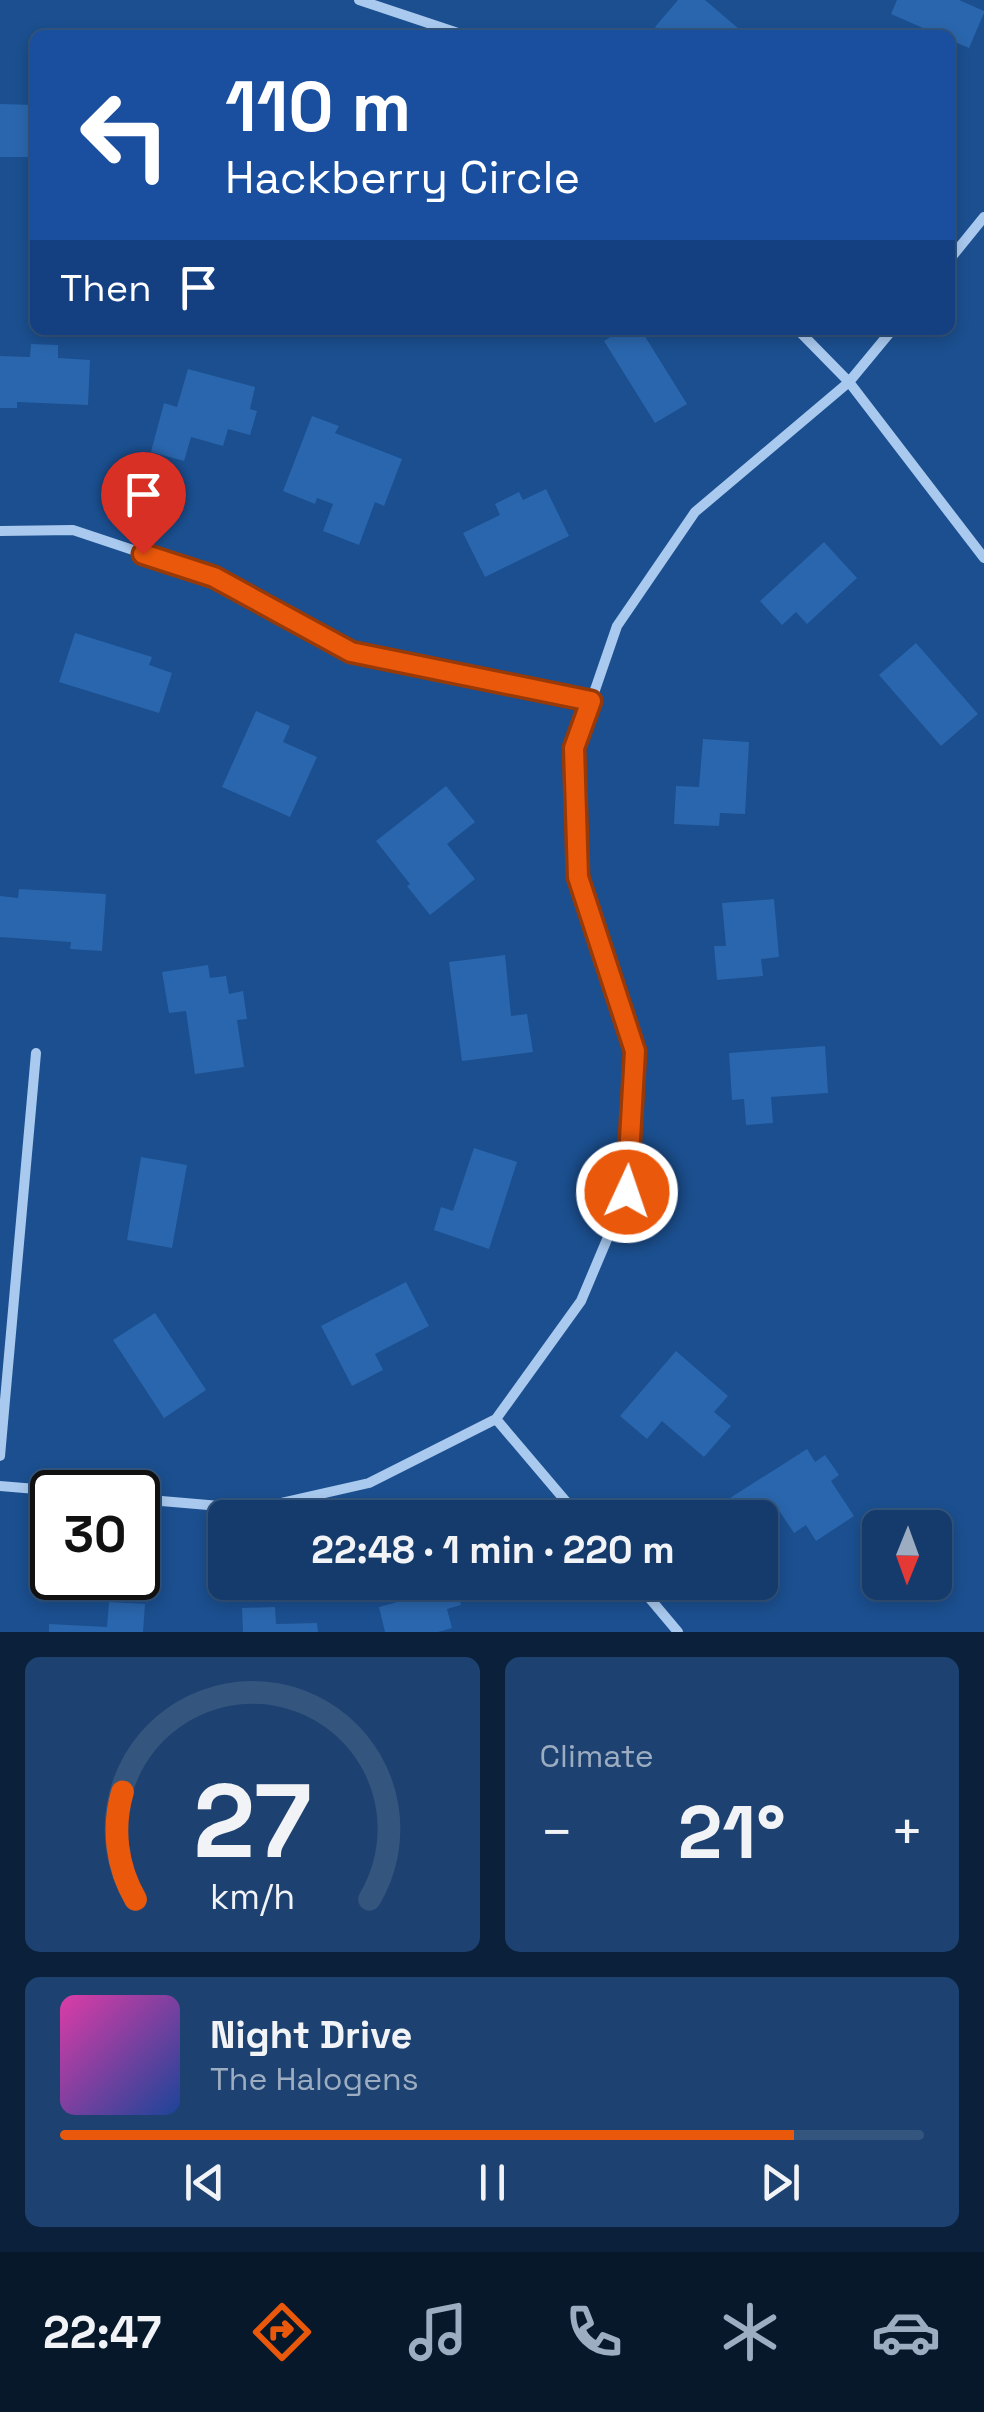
<!DOCTYPE html>
<html lang="en">
<head>
<meta charset="utf-8">
<style>
  body { margin:0; font-family:"Space Grotesk",sans-serif; background:#1d4271; color:#f1f3f6; height:100vh; display:flex; flex-direction:column; font-size:38px; white-space:nowrap }
  * { box-sizing:border-box; margin:0 }
  p { font-size:32px; color:#9dadc1 }
  .icon { flex:none; width:55px; height:55px; fill:none; stroke:currentColor; stroke-width:2; stroke-linecap:round; stroke-linejoin:round }
  .map { position:relative; height:1632px; overflow:hidden }
  .details { display:flex; flex-direction:column; gap:25px; padding:25px; background:#0b203b; flex:1 }
  .details>* { flex:none }
  .banner { position:absolute; left:30px; top:30px; width:925px; height:305px; border-radius:15px; box-shadow:0 5px 15px #0003,0 0 0 2px #33557e; background:#1a4fa0; color:#fff; overflow:hidden }
  .needle { width:65px; rotate:181deg }
  .buttons { position:absolute; left:862px; top:1510px; display:grid; gap:20px }
  .buttons a { display:grid; place-items:center; width:90px; height:90px; border-radius:15px; background:#143b6b; box-shadow:0 5px 15px #0003,0 0 0 2px #33557e; font-size:50px }
  .speed { position:absolute; left:30px; top:1470px; display:flex; gap:20px; font-size:50px; font-weight:700; text-align:center }
  .speed>* { display:grid; place-content:center; width:130px; height:130px; border-radius:50%; background:#143b6b; box-shadow:0 5px 15px #0003,0 0 0 2px #33557e; line-height:1 }
  .speed .limit { border:5px solid #111; border-radius:15px; background:#fff; color:#111 }
  .pin { position:absolute; display:grid; place-items:center; width:85px; height:85px; color:#fff; margin:-102px -42px; border-radius:50% 50% 50% 0; rotate:-45deg; box-shadow:0 0 10px #0007 }
  .pin .icon { rotate:45deg }
  .me { position:absolute; width:110px; margin:-55px; rotate:3deg; stroke-linejoin:round; filter:drop-shadow(0 0 8px #0008) }
  .turn { display:flex; align-items:center; gap:35px; height:210px; padding:0 30px; font-size:45px }
  .turn .icon { width:130px; height:130px; stroke-width:2.5 }
  .turn b { display:block; font-size:70px; line-height:85px }
  .then { display:flex; align-items:center; height:95px; padding:0 30px; background:#0003; gap:20px; font-size:38px }
  .big { font-size:75px; font-weight:600; line-height:1.1 }
  .details .tile { flex:1; display:flex; flex-direction:column; justify-content:center; gap:15px; min-width:0; padding:0 35px; border-radius:15px; background:#1d4271 }
  .details .dial { align-items:center; gap:0 }
  .dial svg { height:260px; overflow:visible; fill:none; stroke:#33557e; stroke-width:7; stroke-linecap:round; text-anchor:middle }
  .dial text { fill:#f1f3f6; stroke:none }
  .song { display:flex; align-items:center; gap:30px }
  .cover { width:120px; height:120px; border-radius:15px; background:linear-gradient(135deg,hsl(320 70% 55%),hsl(220 70% 35%)) }
  .played { height:10px; border-radius:5px; background:linear-gradient(90deg,#ea580c 85%,#33557e 85%) }
  .keys { display:flex; justify-content:space-around; direction:ltr }
  .heat { display:flex; justify-content:space-between; align-items:center; font-size:55px; direction:ltr }
  .details .tiles { flex:1; display:grid; gap:25px; grid-template-columns:1fr 1fr }
  .tile:last-child { grid-column:span 2 }
  .trip { position:absolute; left:208px; top:1500px; width:570px; height:100px; border-radius:15px; background:#143b6b; box-shadow:0 5px 15px #0003,0 0 0 2px #33557e; font-weight:600; line-height:100px; text-align:center }
  .tabs { display:flex; height:160px; justify-content:space-around; align-items:center; background:#08182b; color:#9dadc1 }
  .tabs .icon { width:70px; height:70px }
  .tabs .active { color:#ea580c }
  .tabs b { font-size:45px; color:#f1f3f6 }
  .map>svg:first-child { display:block }
  .building { fill:#2a66ad }
  .lines { fill:none; stroke-linecap:round; stroke-linejoin:round }
  .street { stroke:#a9c9ee; stroke-width:10 }
  .route-casing { stroke:#983908; stroke-width:25 }
  .route { stroke:#ea580c; stroke-width:18 }
</style>
</head>
<body>
<div class="map">
<svg width="984" height="1632" viewBox="0 0 984 1632">
  <rect width="100%" height="100%" fill="#1b4f8f"/>
  <!-- building -->
  <path class="building" d="M678,0H705L746,35H664L655,27Z
    M897,0H959L984,11V13L969,48L950,40V35H939L891,14Z
    M0,104L34,105L35,157H0Z
    M622,330H641L687,404L655,423L604,341Z
    M31,344L58,345V358L90,360L88,405L17,402V408H0V356L30,357Z
    M188,369L255,387L250,409L257,411L250,435L228,429L223,446L191,437L184,461L151,452L164,403L177,407Z
    M312,416L339,426L335,433L402,459L384,506L375,502L359,545L323,531L333,504L317,498L315,504L283,491Z
    M546,489L569,536L485,577L463,533L500,515L495,504L519,492L523,500Z
    M824,542L857,578L807,624L796,612L782,625L760,601Z
    M75,633L152,657L149,665L172,673L159,713L59,682Z
    M916,643L978,714L941,746L879,675Z
    M256,711L290,726L283,742L317,757L290,817L222,787Z
    M703,739L749,742L745,814L720,813L719,826L674,824L676,786L699,787Z
    M446,786L475,822L447,844L475,879L430,915L407,886L410,884L376,841Z
    M19,889L106,894L102,951L70,949L71,942L0,937V896L18,898Z
    M774,899L779,957L761,959L763,976L717,980L714,946H726L722,903Z
    M505,955L511,1016L527,1014L533,1052L462,1061L449,962Z
    M208,965L210,978L226,976L229,994L243,991L247,1019L237,1020L244,1067L195,1074L186,1011L169,1013L162,972Z
    M825,1046L828,1093L771,1097L773,1123L746,1125L744,1099L732,1100L729,1053Z
    M474,1148L517,1162L489,1249L434,1230L441,1207L453,1211Z
    M141,1157L187,1165L172,1248L127,1240Z
    M406,1282L429,1326L375,1354L383,1370L352,1386L321,1326Z
    M155,1313L206,1390L164,1418L113,1340Z
    M676,1351L728,1396L714,1412L731,1426L704,1457L662,1421L647,1439L620,1416Z
    M807,1449L815,1462L825,1455L839,1475L831,1481L854,1516L816,1541L806,1525L794,1533L780,1512L760,1525V1518H743L730,1498Z
    M416,1582H455L461,1605L447,1609L452,1628L438,1632H385L379,1607L401,1601L398,1590L417,1585Z
    M109,1602L145,1604L143,1632H49V1624L107,1627Z
    M275,1607L276,1624L317,1623L318,1632H243L242,1608Z"/>
  <g class="lines">
    <!-- street -->
    <path class="street" d="M359,0L464,35
      M950,259L984,217
      M798,330L849,382L984,558
      M0,531L73,530L214,577L351,652L591,701
      M496,1419L580,1518
      M0,1456L36,1053
      M0,1486L72,1492
      M138,1499L255,1509L369,1483L496,1419L581,1301L627,1192L635,1051L579,877L575,748L617,626L695,512L849,382L892,330
      M636,1582L678,1632"/>
  </g>
  <g class="lines">
    <!-- route casing -->
    <g class="route-casing">
      <path id="route" d="M143,554L214,577L351,652L591,701L574,748L578,877L635,1051L627,1192"/>
    </g>
    <!-- route -->
    <use href="#route" class="route"/>
  </g>
</svg>
<div class="buttons">
<a><svg class="needle" viewBox="-14 -14 28 28"><path d="M0-13l5 13h-10z" fill="#e53935"/><path d="M0 13l5-13h-10z" fill="#9dadc1"/></svg></a>
</div>
<div class="speed"><div class="limit">30</div></div>
<div class="pin" style="left:143px;top:554px;background:#d93025"><svg class="icon" aria-label="arrive" viewBox="0 0 24 24"><path d="M6 21V4h12l-3 4 3 4H6"/></svg></div>
<svg class="me" style="left:627px;top:1192px" viewBox="-20 -20 40 40"><circle r="17" fill="#ea580c" stroke="#fff" stroke-width="3"/><path d="M0-11L8 9 0 5-8 9z" fill="#fff"/></svg>
<div class="trip">22:48 · 1 min · 220 m</div>
<div class="banner">
<div class="turn"><svg class="icon" aria-label="left" viewBox="0 0 24 24"><path d="M17 20v-9H6M10 6l-5 5 5 5"/></svg><div><b>110 m</b>Hackberry Circle</div></div>
<div class="then">Then<svg class="icon" aria-label="arrive" viewBox="0 0 24 24"><path d="M6 21V4h12l-3 4 3 4H6"/></svg></div>
</div>
</div>
<section class="details">
<div class="tiles">
<div class="tile dial"><svg viewBox="0 0 100 80">
<path d="M14 69A42 42 0 1 1 86 69"/>
<path d="M14 69A42 42 0 0 1 10 36" stroke="#ea580c"/>
<text x="50" y="56" font-size="32" font-weight="700">27</text>
<text x="50" y="72" font-size="11">km/h</text>
</svg></div>
<div class="tile"><p>Climate</p>
<div class="heat"><a>−</a><b class="big">21°</b><a>+</a></div>
</div>
<div class="tile">
<div class="song"><i class="cover"></i><div><b>Night Drive</b><p>The Halogens</p></div></div>
<div class="played"></div>
<div class="keys"><svg class="icon" aria-label="previous" viewBox="0 0 24 24"><path d="M18 5L8 12l10 7zM5 5v14"/></svg><svg class="icon" aria-label="pause" viewBox="0 0 24 24"><path d="M8 5v14M16 5v14"/></svg><svg class="icon" aria-label="next" viewBox="0 0 24 24"><path d="M6 5l10 7-10 7zM19 5v14"/></svg></div>
</div>
</div>
</section>
<nav class="tabs">
<b>22:47</b>
<svg class="icon active" aria-label="directions" viewBox="0 0 24 24"><path d="M12 3l9 9-9 9-9-9zM9 14v-3h6M13 9l2 2-2 2"/></svg>
<svg class="icon" aria-label="music" viewBox="0 0 24 24"><path d="M9 18V5l10-2v13"/><circle cx="6" cy="18" r="3"/><circle cx="16" cy="16" r="3"/></svg>
<svg class="icon" aria-label="phone" viewBox="0 0 24 24"><path d="M5 4h4l2 5-3 2q2 4 5 5l2-3 5 2v4C11 20 4 13 5 4z"/></svg>
<svg class="icon" aria-label="climate" viewBox="0 0 24 24"><path d="M12 3v18M4 7l16 10M4 17L20 7"/></svg>
<svg class="icon" aria-label="car" viewBox="0 0 24 24"><path d="M5 17H2v-5l4-1 3-4h7l3 4 3 1v5h-3M9 17h6M6 11h13"/><circle cx="7" cy="17" r="2"/><circle cx="17" cy="17" r="2"/></svg>
</nav>
</body>
</html>
